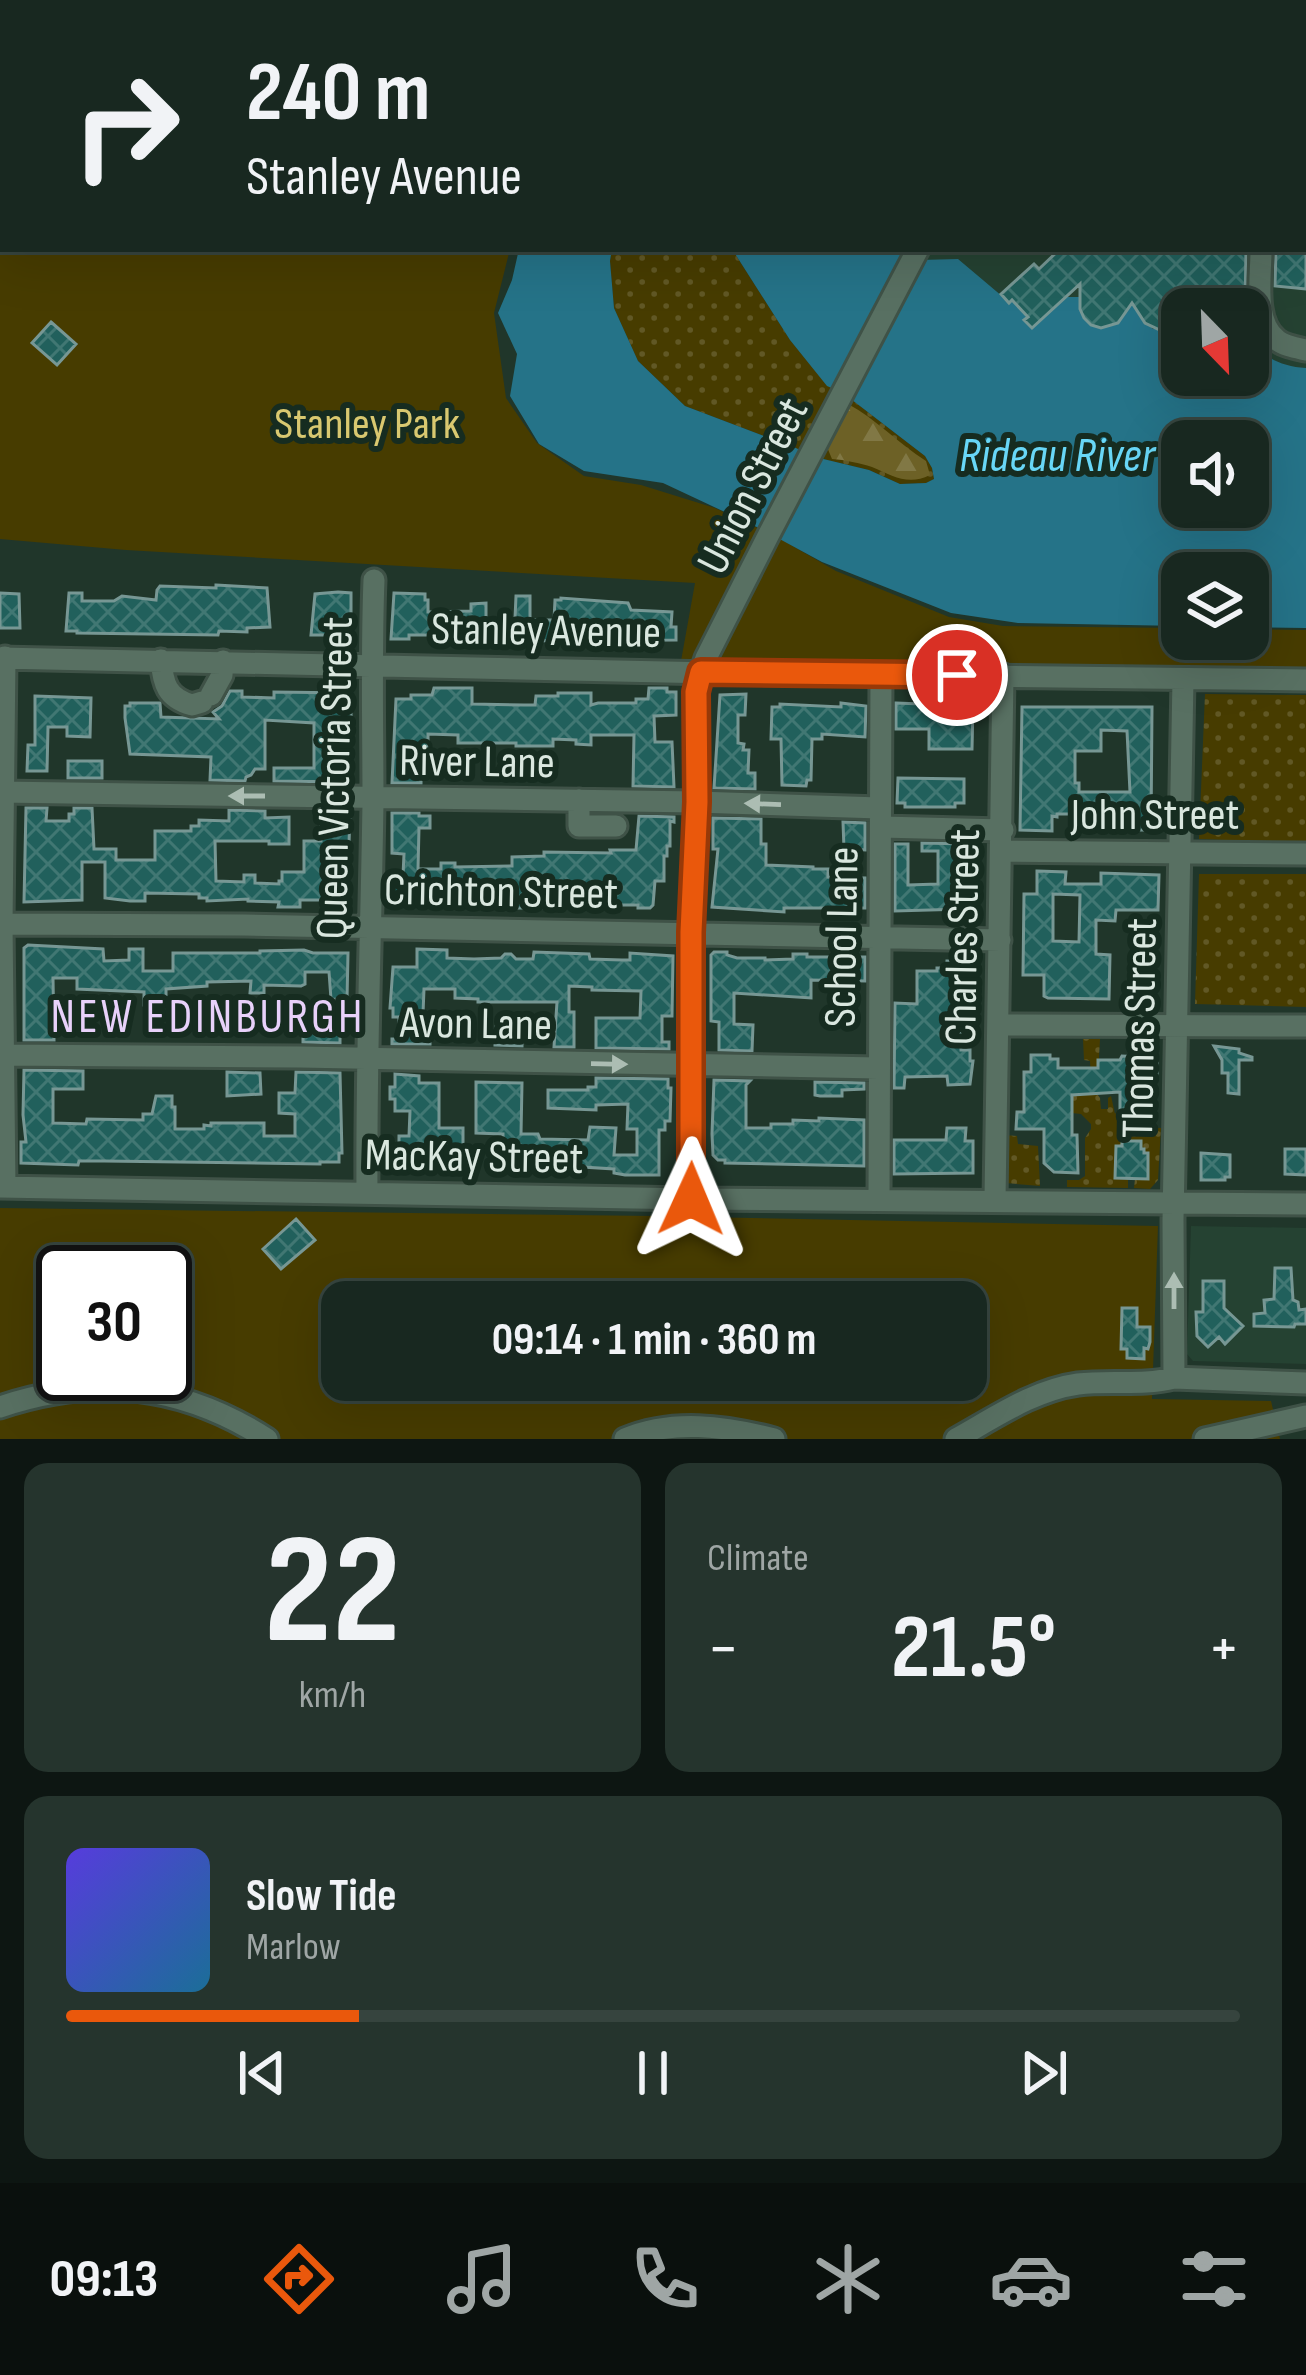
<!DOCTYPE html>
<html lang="en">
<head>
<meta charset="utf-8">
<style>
  body { margin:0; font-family:"Sofia Sans Condensed",sans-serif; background:#25342d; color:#f1f3f6; height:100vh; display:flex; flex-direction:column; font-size:45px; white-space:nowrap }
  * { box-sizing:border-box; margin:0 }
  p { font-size:39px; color:#9fa6a5 }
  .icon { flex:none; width:66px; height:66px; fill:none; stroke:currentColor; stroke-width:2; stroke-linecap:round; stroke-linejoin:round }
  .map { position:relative; height:1439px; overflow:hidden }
  .sheet { display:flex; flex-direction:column; gap:24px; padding:24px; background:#0d1612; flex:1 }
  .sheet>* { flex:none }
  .guide { position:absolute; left:0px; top:0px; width:1308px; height:252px; box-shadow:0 12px 48px #0002,0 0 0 3px #36443e; background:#182820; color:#f1f3f6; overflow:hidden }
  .needle { width:78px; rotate:157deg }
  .fabs { position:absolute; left:1161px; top:288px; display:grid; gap:24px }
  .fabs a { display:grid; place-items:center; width:108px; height:108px; border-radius:24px; background:#182820; box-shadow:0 12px 48px #0002,0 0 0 3px #36443e; font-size:60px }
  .speed { position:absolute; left:36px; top:1245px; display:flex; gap:24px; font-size:60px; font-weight:700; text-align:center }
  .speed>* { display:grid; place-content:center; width:156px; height:156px; border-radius:50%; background:#182820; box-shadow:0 12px 48px #0002,0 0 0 3px #36443e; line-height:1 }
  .speed .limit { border:6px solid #111; border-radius:18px; background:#fff; color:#111 }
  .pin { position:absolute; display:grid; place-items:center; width:102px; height:102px; color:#fff; margin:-51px; border:6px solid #fff; border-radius:50%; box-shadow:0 3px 12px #0007 }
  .me { position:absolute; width:132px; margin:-66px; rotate:1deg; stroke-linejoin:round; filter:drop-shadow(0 0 9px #0008) }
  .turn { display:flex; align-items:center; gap:42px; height:252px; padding:0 48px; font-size:54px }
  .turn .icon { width:156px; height:156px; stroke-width:2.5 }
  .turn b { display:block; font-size:84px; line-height:102px }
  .big { font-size:90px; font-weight:700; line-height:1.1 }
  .sheet .tile { flex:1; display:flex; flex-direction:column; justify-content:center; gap:18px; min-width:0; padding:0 42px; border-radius:24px; background:#25342d }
  .sheet .dial { align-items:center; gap:0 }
  .dial b { font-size:156px; line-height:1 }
  .song { display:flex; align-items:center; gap:36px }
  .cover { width:144px; height:144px; border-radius:18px; background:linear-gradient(135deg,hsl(250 70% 55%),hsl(200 70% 35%)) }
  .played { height:12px; border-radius:6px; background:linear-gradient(90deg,#ea580c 25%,#36443e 25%) }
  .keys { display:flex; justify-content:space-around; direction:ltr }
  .heat { display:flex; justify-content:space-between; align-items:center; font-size:66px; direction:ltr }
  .sheet .tiles { flex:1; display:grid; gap:24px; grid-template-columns:1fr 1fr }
  .tile:last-child { grid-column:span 2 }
  .trip { position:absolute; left:321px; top:1281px; width:666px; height:120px; border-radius:24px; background:#182820; box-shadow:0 12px 48px #0002,0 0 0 3px #36443e; font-weight:700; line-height:120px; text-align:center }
  .tab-bar { display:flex; height:192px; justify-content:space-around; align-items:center; background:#0a100d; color:#9fa6a5 }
  .tab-bar .icon { width:84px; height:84px }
  .tab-bar .current { color:#ea580c }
  .tab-bar b { font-size:54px; color:#f1f3f6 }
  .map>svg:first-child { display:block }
  .built { fill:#254232 }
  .grass { fill:url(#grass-dots) }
  .forest { fill:url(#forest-firs) }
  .green { fill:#473c00; fill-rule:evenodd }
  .water { fill:#257388; fill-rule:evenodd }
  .building { fill:url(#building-cross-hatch); stroke:#779794; stroke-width:3; fill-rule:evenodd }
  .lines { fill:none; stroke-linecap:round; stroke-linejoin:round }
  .minor-casing { stroke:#3f5247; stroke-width:27 }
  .minor { stroke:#587062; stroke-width:21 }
  .oneway { fill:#acbdb3 }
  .route-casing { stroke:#983908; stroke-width:30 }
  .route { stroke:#ea580c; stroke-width:21 }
  .labels { text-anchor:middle; stroke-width:12; stroke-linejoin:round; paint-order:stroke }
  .park-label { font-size:45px; fill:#d9c870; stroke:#162c20 }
  .street-label { font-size:45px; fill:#dae7df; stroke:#162c20 }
  .water-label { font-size:48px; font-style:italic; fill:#68d7f7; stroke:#162c20 }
  .neighbourhood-label { font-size:48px; letter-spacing:3px; fill:#e8d1fa; stroke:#162c20 }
</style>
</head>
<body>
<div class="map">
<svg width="1306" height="1439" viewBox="0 0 1306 1439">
  <defs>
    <pattern id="grass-dots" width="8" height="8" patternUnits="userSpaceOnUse" patternTransform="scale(3)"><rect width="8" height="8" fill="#473c00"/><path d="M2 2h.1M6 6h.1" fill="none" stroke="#615825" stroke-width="1.8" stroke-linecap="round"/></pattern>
    <pattern id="forest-firs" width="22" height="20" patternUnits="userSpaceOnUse" patternTransform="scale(3)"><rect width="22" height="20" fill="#6d6126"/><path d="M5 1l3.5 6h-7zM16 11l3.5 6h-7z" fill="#817845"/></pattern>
    <pattern id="building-cross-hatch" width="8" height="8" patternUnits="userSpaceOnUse" patternTransform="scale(3)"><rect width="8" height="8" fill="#21605c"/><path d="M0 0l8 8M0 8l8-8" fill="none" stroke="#417773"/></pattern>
  </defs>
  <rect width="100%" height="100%" fill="#20362a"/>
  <!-- built -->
  <path class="built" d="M930,0H1306V368L1286,367L1261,353L1250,337L1248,309H1182V319L1179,324L1162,331L1124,314L1118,323L1101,328L1091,325L1084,318L1080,309L1032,328L1009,303L920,260L924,249H1305V3H931Z
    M1191,1226L1306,1228V1364L1193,1361L1187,1354Z"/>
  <!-- grass -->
  <path class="grass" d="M612,249H732L790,340L827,385L843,393L925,456L932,468L934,479L926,483L900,484L869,470L811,456L796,448L685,406L638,361L614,308L610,261Z
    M1205,694L1306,695V843L1199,839Z
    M1199,874H1306V1007L1195,1004Z
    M1083,1039H1100L1097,1094L1100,1098L1101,1109H1108V1098L1111,1096L1115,1114L1117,1111L1152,1112V1114L1141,1115L1140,1127L1161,1128L1158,1180L1150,1189L1134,1188L1135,1179H1148V1154L1141,1149V1141H1123L1115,1178L1128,1179V1188L1067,1187V1180H1079L1085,1176V1138L1091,1129V1124L1081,1114L1072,1113L1046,1095H1092L1090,1061L1084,1060Z
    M1004,1135L1017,1136L1018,1144L1038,1146L1040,1186L1005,1183Z"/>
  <!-- forest -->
  <path class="forest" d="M848,404C876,419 899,444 926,461L930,475C908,486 893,476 872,467C860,463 845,460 832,459L827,447Z"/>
  <!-- green -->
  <path class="green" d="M3,74V249H510L494,313L506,398L537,443L584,476L641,485L715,508L777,537L836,571L949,617L1003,626L1182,628V639H1248V629L1306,630V672L889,671L681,661L695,583L126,550L0,539V75Z
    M0,1208L654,1216L1158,1226L1152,1399L1271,1401L1280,1439H0ZM63,1272H165V1374H63ZM342,1302H966V1380H342Z"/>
  <!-- water -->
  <path class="water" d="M0,0H282L278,3H3V71L0,72Z
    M455,0H876L874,3H459Z
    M519,249H612L610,261L614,308L638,361L685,406L796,448L811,456L869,470L900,484L926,483L934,479L932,468L925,456L843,393L827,386L790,340L732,249H899L920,260L958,259L1009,302L1012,300L1028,317L1024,320L1032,328L1066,297H1080C1080,321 1096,334 1118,323L1126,306H1139L1140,316L1153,329H1171L1182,319V375H1248V329C1258,356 1278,366 1306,368V628L1248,627V573H1182V626L1018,623L951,613L822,562L761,529L663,483L584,471L539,444L510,396L517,354L498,313L512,280ZM1182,441H1248V507H1182Z"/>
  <!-- building -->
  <path class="building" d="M1060,249H1246L1245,309H1182V319L1179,324L1162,331L1145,323L1132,303L1118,323L1101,328L1091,325L1084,318L1080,309V284L1032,328L1024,320L1028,317L1012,300L1009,303L1001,294L1034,264L1039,269Z
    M1276,249H1306V289L1275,286Z
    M51,322L76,344L57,365L32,343Z
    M216,585L267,588L270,627L247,628V632L219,631L218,635L77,633V631H66L69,593H82V601H114L122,596L156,600L157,590L160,586L216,588Z
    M338,592L351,593V635H311L315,594Z
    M0,593L19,594L20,628H0Z
    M394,593L425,594V600H428V612L471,611V604L486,603V640H434L432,635H409V639H391Z
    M516,596H530V620H554L555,600H561V598L628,603L631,610L672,612L671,627H676V640L514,641Z
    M434,688H472V704L524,705H535L536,696H558V693H591V705L598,703H636V699H648L649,688H667V692H676V715L654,716L655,742H672L674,787L633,786L634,735H591V745L576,744V740L553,739V746H516V743H458V735L428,734V750H421V783H392L396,699H411V695H432Z
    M230,691H242V697L274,698V692L351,693V722L344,723L348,782L274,781V768H314V723L265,720V769H255L251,775L246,777L245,781L210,780L211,757L130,754L125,718V706H130V703H160L161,717L219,719L213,712L222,706Z
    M746,694L745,715H738V743L744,744L743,750H749L748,773H755V789L714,788L720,695Z
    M35,696L91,698L90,737L67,736V727H48L47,771H27L28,745H35Z
    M841,703L866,706L865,737L822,734V739H812L811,780H807L806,786L782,785L781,739H771L772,707H780V704L841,707Z
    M896,703L973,706L972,749H929V729H896Z
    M1022,707H1152L1151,830H1116L1113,809L1081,808L1079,814H1057V817L1052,816V831L1020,830ZM1101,730L1127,731L1130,792H1079V783H1075V751H1101Z
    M68,761H102V778H68Z
    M898,778L964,779V803H955V807H905V803H897Z
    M26,808H47L46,821H69V814H74V808H92L94,849H116V860H155V831H191V826H199V820L229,821V810L265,811V818L289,817V844H269V841H215L216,881L244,882V875H255V883L279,884V881H282V872H304V841H321V812H350L348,876L336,877V900H300V907H278L279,902L248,901V899L207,901V898H199V894L145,893V901H130L105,898V862H82V900L24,902Z
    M392,813H419V816H430V828H419L418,869H441V863H455V867L512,866V857L544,856V852L611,853L610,850H636L639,816L674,817V822L670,821V846H667V856H664V881H655L653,905L650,908H638V905H609L610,902L574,901V904H550V908H511V901H495L496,898H455V904L390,903V885H402L403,875L404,854L392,853Z
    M713,818L761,819V844H766V865L813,867V869H828V877L865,878V908H784V912L712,907L718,849H713Z
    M843,822L865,823V850L844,849Z
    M922,843L967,844L968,891H965L964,909L895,911V844H908V885L938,884V851H922Z
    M1037,871L1066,872L1065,884H1101V873L1159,875L1158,910H1116L1115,921L1096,920V954L1110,955L1109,999L1048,998L1044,996V975H1023L1024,894H1037ZM1053,894L1080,895L1079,942L1053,941Z
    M28,945L103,949L104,961L129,960V949H143V971H173V953H260V951L304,950L313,953H348L347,1000L331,999L329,972H305V984L301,986L264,985V993H250L251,981L207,982V986L166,989V1005H144V992L77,989V978H53L54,1040H24V948Z
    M417,949L447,950V958L474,959L501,958L505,954H511L516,959H533L534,952L589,954L590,959L622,960H630V953L673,956L672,1016H662V1042H669V1049L596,1048V1018H640L641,991L592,990V987L569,986V1012H574V1047H554L557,1002H478V999L455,998V989H424L422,1038H430V1044H392V1039H399V1017H393V1008H390L393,967H417Z
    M714,952H727V955L737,958H765V960L793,959V954H807V957H865V981L811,980V998L734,993V1024L753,1025L752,1051L719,1050V1022L711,1021V955Z
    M1136,953H1145L1146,975H1152L1153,998L1134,997Z
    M947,961H961V968H971V991L967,992V995H960V1021L961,1050H970V1061H973L970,1084L948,1085L947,1076L905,1077L904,1088H894L895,1003L917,1004V971H937V968H947Z
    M340,1012V1043L303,1042V1017Z
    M496,1027L517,1028V1030L522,1031V1046L495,1045Z
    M1214,1046L1239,1049V1053L1252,1057V1060H1239V1094L1228,1093V1073H1222V1060Z
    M1031,1055H1050V1059H1058V1068H1098V1060H1120L1122,1056L1146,1057L1147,1060H1157V1078H1153L1152,1112H1120V1092L1072,1095V1135H1077L1078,1173L1054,1172L1044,1163V1129H1016L1017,1112H1024V1072H1031Z
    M24,1070L83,1071V1089H53V1123L86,1124L87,1119L143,1120V1114H152L156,1096H172V1107H175V1129H204V1125L211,1126V1123H264V1136H295V1114L279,1113V1093H295L296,1072L340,1073L342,1153H339V1162H320V1164L104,1161H79L78,1165L21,1163V1142H26L23,1115Z
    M227,1072L260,1073L261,1094L227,1096Z
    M395,1074L419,1076V1083H439V1128H463V1161L399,1160V1136H409L410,1111H395V1099H390V1087H395Z
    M596,1078L668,1079V1088H671L670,1121H665V1130H659V1175H625L614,1173V1169L550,1165V1159H503V1134L476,1133V1082L522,1083L521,1134H538L540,1139L588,1140L590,1127L616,1128L614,1155H637V1129H627L628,1104L596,1105V1110L548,1108V1090H588V1087H596Z
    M714,1080L750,1081L746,1085V1128H771V1124H793V1120L819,1121V1118L864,1120V1166L725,1163V1160H718L713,1155L712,1134Z
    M815,1082L864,1083V1089L842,1090V1096H820L815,1095Z
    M947,1128H966L965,1141H973V1173L894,1174V1140H946Z
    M1122,1141H1141V1149H1144V1153H1148V1179L1115,1178L1116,1146H1122Z
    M1285,1149H1306V1175L1285,1174Z
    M1201,1153L1230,1155V1177H1225V1180H1201Z
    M296,1219L315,1240L281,1269L263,1249Z
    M1275,1268H1291L1293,1300L1298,1302L1299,1310L1306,1309V1324H1295L1294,1327L1254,1326V1314L1265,1313L1264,1300L1274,1299Z
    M1203,1281H1224V1308L1243,1326L1225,1344L1219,1337L1208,1347L1197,1336L1196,1312H1203Z
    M1122,1308H1137V1327H1150V1342L1148,1349L1144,1348V1359L1127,1358V1349H1121Z"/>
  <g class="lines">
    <!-- minor casing -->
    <g class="minor-casing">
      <path id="minor" d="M923,0V3
        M1261,251C1261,277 1253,322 1277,340C1284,346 1297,348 1306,350
        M0,658L714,673L1306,680
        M161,660C163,684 167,698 192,705L202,702
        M211,695L222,675L223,661
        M0,792L697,802L880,808
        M579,800V826H616
        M881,827L1003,830
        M1002,851L1306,854
        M0,924L244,925L1000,940
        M999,1025L1306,1026
        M0,1055L300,1057L878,1068
        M0,1187L691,1199L1306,1204
        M5,1187L2,924L5,657
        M367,1192C366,1062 371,933 373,803C373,728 371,655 374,580
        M691,1199V932L697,802V685L706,658L769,534L918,249
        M879,1199L881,675
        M995,1200L1003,675
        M1174,1378L1173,1220L1183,679
        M0,1407C96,1375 181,1384 267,1439
        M625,1439C672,1419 725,1426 774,1439
        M956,1439C994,1418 1034,1390 1078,1384C1110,1380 1142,1386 1174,1378L1306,1383
        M1205,1439L1306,1416"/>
    </g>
    <!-- minor -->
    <use href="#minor" class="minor"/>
  </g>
  <!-- one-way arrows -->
  <defs><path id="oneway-solid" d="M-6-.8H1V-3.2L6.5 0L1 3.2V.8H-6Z" transform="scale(3)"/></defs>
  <g class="oneway">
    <use href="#oneway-solid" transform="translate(247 796) rotate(-180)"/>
    <use href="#oneway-solid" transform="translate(763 804) rotate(-178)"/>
    <use href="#oneway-solid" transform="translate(609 1064) rotate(1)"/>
    <use href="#oneway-solid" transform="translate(1174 1291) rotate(-90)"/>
  </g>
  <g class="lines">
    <!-- route casing -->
    <g class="route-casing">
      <path id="route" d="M691,1199V932L697,802L696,692L701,672L957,675"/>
    </g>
    <!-- route -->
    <use href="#route" class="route"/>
  </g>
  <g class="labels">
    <!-- park labels -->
    <g class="park-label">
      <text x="367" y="438">Stanley Park</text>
    </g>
    <!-- street labels -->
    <g class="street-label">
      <text transform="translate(751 485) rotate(-63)" y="16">Union Street</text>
      <text transform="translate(546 629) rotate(1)" y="16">Stanley Avenue</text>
      <text transform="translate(477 760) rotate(1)" y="16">River Lane</text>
      <text transform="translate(333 778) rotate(-89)" y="16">Queen Victoria Street</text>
      <text x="1155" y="829">John Street</text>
      <text transform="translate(501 890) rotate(1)" y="16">Crichton Street</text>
      <text transform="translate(840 937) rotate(-89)" y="16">School Lane</text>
      <text transform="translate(961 937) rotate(-89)" y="16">Charles Street</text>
      <text transform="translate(476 1022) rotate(1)" y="16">Avon Lane</text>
      <text transform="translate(1138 1028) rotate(-89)" y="16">Thomas Street</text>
      <text transform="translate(474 1155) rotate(1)" y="16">MacKay Street</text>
    </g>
    <!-- water labels -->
    <g class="water-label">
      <text x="1057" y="471">Rideau River</text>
    </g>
    <!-- neighbourhood labels -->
    <g class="neighbourhood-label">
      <text x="208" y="1032">NEW EDINBURGH</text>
    </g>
  </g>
</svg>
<div class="fabs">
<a><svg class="needle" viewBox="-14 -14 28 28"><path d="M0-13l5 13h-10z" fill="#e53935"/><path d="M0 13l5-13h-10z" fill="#9fa6a5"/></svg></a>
<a><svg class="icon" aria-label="sound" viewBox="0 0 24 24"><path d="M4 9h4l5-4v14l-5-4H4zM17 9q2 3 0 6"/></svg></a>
<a><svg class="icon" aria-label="layers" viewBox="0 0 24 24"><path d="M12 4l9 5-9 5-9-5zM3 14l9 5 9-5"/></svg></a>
</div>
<div class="speed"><div class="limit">30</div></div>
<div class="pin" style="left:957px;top:675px;background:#d93025"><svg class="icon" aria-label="arrive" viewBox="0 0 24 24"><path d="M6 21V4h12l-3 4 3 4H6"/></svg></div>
<svg class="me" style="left:691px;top:1199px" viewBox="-20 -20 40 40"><path d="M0-17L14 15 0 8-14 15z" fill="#ea580c" stroke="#fff" stroke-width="4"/></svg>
<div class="trip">09:14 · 1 min · 360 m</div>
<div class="guide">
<div class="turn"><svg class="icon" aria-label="right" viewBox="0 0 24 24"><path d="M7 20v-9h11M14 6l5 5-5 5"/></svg><div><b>240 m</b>Stanley Avenue</div></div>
</div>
</div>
<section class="sheet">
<div class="tiles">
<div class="tile dial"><b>22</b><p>km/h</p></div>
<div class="tile"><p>Climate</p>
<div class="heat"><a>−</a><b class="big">21.5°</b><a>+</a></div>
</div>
<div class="tile">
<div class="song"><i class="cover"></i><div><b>Slow Tide</b><p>Marlow</p></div></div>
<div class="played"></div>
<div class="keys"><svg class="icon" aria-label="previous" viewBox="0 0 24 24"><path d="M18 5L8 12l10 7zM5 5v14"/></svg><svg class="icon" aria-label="pause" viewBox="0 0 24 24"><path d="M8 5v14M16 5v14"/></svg><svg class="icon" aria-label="next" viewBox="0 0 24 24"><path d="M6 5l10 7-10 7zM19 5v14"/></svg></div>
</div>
</div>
</section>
<nav class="tab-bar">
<b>09:13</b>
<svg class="icon current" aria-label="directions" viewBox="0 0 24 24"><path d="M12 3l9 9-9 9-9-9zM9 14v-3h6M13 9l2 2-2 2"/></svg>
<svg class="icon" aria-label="music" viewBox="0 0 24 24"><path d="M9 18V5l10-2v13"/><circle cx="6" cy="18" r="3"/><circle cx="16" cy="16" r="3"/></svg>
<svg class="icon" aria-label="phone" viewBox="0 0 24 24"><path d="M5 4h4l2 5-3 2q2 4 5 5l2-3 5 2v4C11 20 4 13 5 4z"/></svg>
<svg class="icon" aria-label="climate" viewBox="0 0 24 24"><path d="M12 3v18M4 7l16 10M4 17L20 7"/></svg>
<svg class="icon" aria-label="car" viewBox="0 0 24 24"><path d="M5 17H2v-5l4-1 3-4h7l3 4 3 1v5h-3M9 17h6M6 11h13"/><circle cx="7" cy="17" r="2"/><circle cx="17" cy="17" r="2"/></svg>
<svg class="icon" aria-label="filters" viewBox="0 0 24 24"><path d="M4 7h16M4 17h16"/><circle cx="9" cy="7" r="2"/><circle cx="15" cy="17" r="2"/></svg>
</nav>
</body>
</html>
